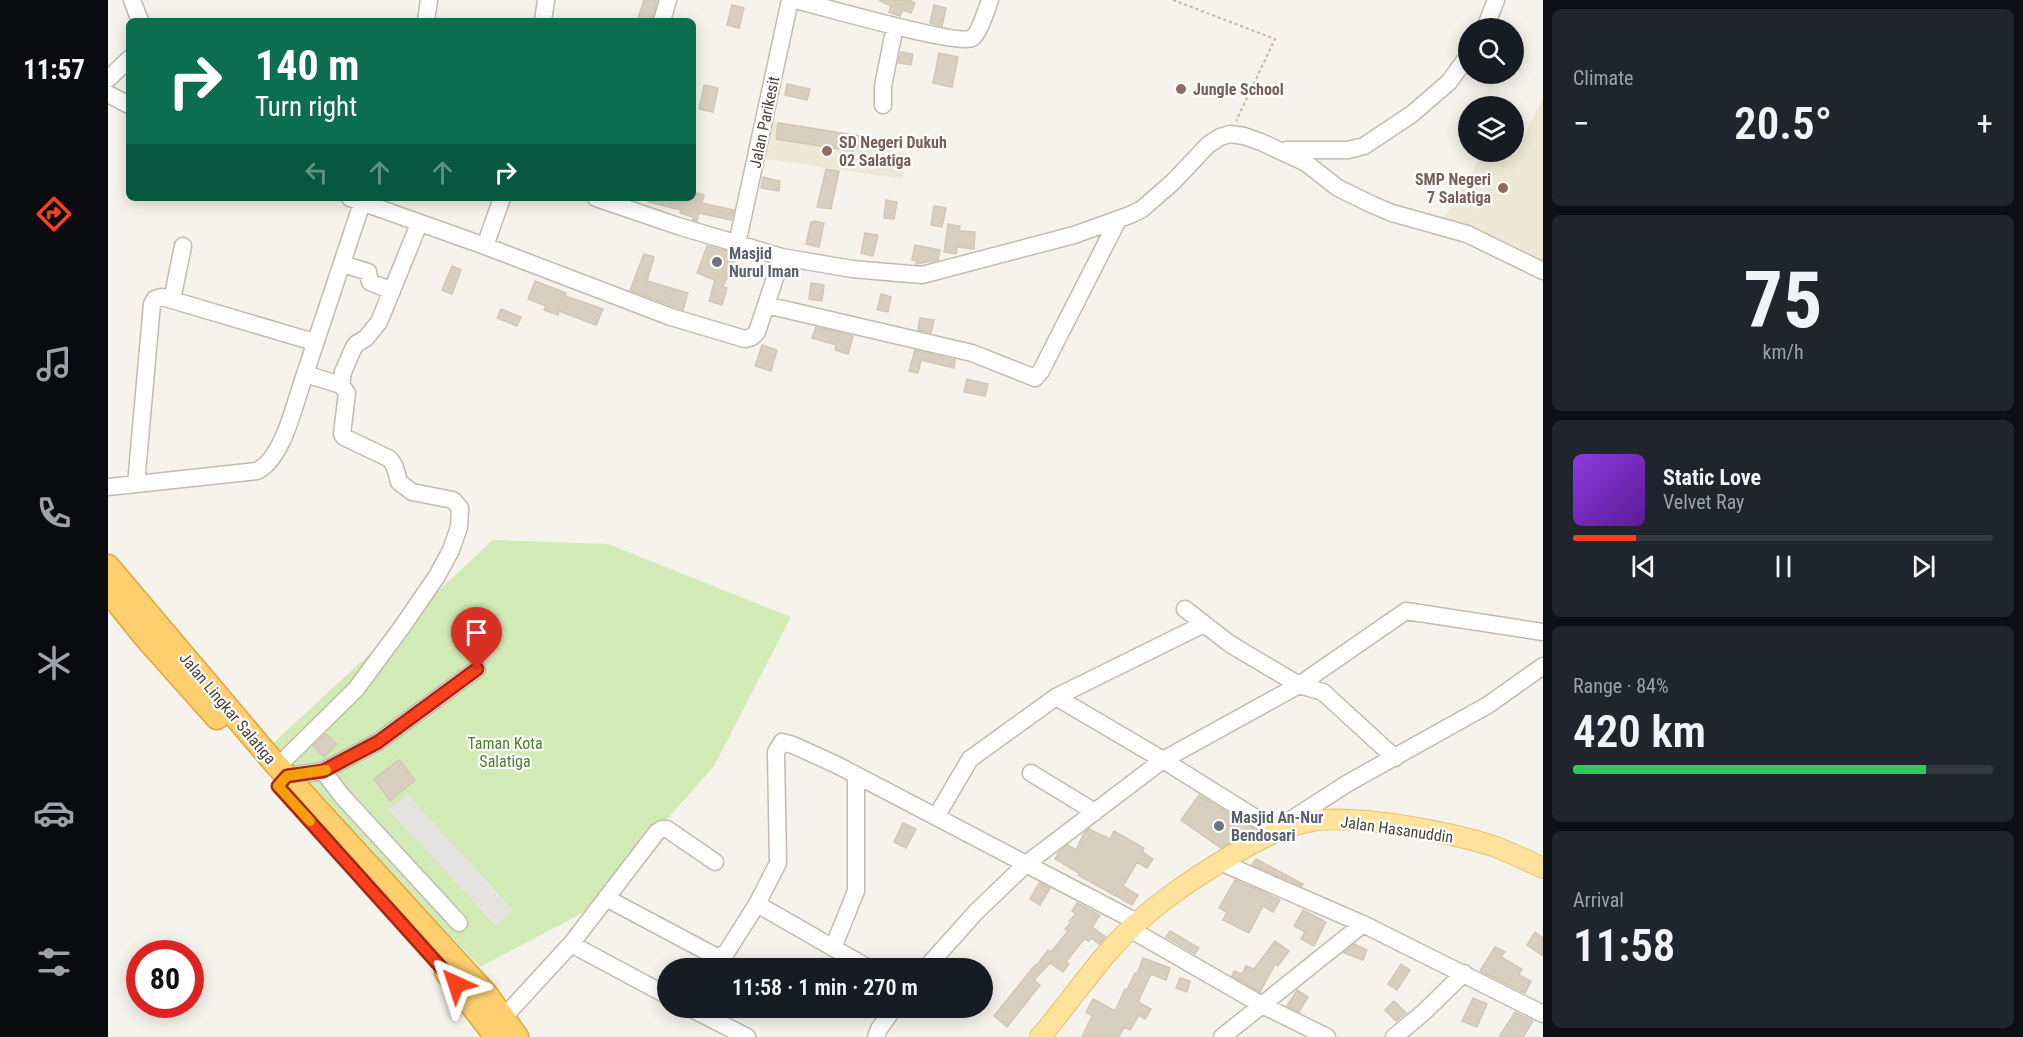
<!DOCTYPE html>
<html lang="en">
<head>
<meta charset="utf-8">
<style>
  body { margin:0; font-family:"Roboto Condensed",sans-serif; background:#20242c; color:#f1f3f6; height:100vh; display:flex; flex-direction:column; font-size:22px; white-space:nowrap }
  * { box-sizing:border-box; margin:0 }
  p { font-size:20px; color:#9ea1a6 }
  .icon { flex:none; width:33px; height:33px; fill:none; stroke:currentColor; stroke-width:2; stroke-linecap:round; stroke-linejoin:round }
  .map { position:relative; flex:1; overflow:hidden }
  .drawer { display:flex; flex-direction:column; gap:9px; padding:9px; background:#0d0f14; width:480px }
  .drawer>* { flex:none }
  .guide { position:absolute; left:18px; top:18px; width:570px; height:183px; border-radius:9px; box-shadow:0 3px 15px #0003; background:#0b6e4f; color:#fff; overflow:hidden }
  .tools { position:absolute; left:1350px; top:18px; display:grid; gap:12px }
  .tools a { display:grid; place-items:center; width:66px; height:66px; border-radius:50%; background:#171b24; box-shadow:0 3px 15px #0003; font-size:30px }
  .speed { position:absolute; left:18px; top:940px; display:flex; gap:12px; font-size:30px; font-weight:700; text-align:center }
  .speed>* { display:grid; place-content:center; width:78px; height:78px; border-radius:50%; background:#171b24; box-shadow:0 3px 15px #0003; line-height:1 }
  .speed .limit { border:9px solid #d22; background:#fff; color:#111 }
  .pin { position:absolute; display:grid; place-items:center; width:51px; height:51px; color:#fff; margin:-62px -26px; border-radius:50% 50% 50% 0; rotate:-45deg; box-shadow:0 0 6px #0007 }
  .pin .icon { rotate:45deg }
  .me { position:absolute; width:66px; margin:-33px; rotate:318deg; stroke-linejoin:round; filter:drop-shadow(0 0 4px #0008) }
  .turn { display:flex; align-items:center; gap:21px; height:126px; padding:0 30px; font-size:27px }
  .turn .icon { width:78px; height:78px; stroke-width:2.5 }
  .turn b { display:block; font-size:42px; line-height:51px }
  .lanes { display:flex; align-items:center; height:57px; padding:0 30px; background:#0003; justify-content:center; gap:30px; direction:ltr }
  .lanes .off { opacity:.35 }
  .big { font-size:45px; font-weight:600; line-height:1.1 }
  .drawer .card { flex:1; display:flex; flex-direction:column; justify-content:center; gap:9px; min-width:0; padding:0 21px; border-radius:9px; background:#20242c }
  .drawer .dial { align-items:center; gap:0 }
  .dial b { font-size:78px; line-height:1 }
  .song { display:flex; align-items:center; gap:18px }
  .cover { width:72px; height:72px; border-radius:9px; background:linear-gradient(135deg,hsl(270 70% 55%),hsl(270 70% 35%)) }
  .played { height:6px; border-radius:3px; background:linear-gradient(90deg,#fc3f1d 15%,#363941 15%) }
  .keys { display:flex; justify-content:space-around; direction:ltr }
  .heat { display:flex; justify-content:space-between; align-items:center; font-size:33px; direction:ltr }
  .charge { height:9px; border-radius:4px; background:linear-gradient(90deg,#34c759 84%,#363941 0) }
  .trip { position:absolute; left:549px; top:958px; width:336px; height:60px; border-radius:30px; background:#171b24; box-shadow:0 3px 15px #0003; font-weight:600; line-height:60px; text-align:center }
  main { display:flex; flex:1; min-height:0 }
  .tab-bar { display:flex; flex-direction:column; width:108px; justify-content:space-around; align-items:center; background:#090b0e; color:#9ea1a6 }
  .tab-bar .icon { width:42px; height:42px }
  .tab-bar .selected { color:#fc3f1d }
  .tab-bar b { font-size:27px; color:#f1f3f6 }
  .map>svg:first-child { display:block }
  .education { fill:#efe8d6 }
  .green { fill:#d2eab5 }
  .parking { fill:#e5e3e0 }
  .building { fill:#d8cfc1; stroke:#d3c7b4; stroke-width:1.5 }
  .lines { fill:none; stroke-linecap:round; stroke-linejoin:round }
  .minor-casing { stroke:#c2bbae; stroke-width:19 }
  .major-casing { stroke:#e6c16a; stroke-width:22 }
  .highway-casing { stroke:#e0a43c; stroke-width:25 }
  .path { stroke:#c4b79f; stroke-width:2; stroke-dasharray:3 3; stroke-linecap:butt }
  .minor { stroke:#fff; stroke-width:16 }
  .major { stroke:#ffe39c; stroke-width:20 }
  .highway { stroke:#ffcf6e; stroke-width:22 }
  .route-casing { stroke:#a42913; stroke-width:15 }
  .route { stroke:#fc3f1d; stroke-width:10 }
  .slow { stroke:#f59e0b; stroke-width:10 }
  .education-dot { fill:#8d6e63; stroke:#fff; stroke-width:2 }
  .worship-dot { fill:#6b7280; stroke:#fff; stroke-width:2 }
  .labels { text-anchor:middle; stroke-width:4.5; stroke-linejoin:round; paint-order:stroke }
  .education-label { font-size:16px; font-weight:bold; fill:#785e54; stroke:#fff; text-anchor:start }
  .street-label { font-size:16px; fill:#4b4439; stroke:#fff }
  .worship-label { font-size:16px; font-weight:bold; fill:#5b616d; stroke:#fff; text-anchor:start }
  .park-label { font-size:16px; fill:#4a7f2a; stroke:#fff }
</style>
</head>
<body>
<main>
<nav class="tab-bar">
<b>11:57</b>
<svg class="icon selected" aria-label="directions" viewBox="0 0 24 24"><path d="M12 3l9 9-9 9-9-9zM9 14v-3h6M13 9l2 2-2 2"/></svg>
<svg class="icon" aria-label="music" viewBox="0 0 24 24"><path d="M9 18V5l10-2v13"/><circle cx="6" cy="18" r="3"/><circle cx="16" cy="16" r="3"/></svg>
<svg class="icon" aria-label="phone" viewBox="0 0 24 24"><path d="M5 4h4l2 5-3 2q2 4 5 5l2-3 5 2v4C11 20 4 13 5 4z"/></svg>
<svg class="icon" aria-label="climate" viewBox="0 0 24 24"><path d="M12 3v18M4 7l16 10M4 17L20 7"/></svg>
<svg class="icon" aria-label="car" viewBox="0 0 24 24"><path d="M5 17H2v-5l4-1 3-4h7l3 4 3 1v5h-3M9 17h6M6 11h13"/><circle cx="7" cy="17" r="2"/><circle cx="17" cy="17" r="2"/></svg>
<svg class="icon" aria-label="filters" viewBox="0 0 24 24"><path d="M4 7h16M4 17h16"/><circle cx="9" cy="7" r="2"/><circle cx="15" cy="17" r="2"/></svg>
</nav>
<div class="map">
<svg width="1435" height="1037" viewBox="0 0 1435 1037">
  <rect width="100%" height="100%" fill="#f6f3ec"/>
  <!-- education -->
  <path class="education" d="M1435,97V265L1366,228L1335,220L1376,152H1395L1408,155Z
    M660,120L772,138L771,148L799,154L794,179L652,158Z"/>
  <!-- green -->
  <path class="green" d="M385,540L500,544L683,617L606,766L478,911L372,967L163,745Z"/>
  <!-- parking -->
  <path class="parking" d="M300,795L405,910L388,926L280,809Z"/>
  <!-- building -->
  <path class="building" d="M536,0H549L544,21H529Z
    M771,0H801L807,3L803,13L795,10L792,16L781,12L783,6Z
    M624,5L636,8L631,28L619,25Z
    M826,5L838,8L834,26L822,23Z
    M793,52L805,54L803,65L790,63Z
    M831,53L850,57L844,87L825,83Z
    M679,84L702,89L699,100L677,95Z
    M596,85L610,88L605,112L591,109Z
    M670,123L753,136L751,148L745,147V151L668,139Z
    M718,169L731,171L723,209L709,207Z
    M655,177L672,181L671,191L653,188Z
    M585,192L596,195L594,203L626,210L623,220L591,213L589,221L585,220V217L572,213L573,210L540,202V198H585Z
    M778,200L789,202L786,219L776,218Z
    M826,206L838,208L834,227L823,225Z
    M706,221L716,223L711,247L698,244L703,222L706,223Z
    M840,224L852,226L851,231L867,232L866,249L849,247L848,254L836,252Z
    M757,233L770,235L765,256L753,253Z
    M807,245L832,250L830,260L808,264L809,261L804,260Z
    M599,246L629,254L615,287L619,288L614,305L601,301L607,280L589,273Z
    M536,254L546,257L539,281L580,293L575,310L522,290Z
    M344,266L353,270L344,294L334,290Z
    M427,281L458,293L457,296L495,309L488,325L451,311L450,315L436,310L438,306L420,299Z
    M703,283L716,285L714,301L701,299Z
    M773,294L783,297L780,312L769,310Z
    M393,309L413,317L409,326L389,318Z
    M812,318L826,320L823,333L810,330Z
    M708,327L745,336L740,354L727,350L728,345L704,338Z
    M654,345L669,350L663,371L647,366Z
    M807,350L847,360L846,368L813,360L810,373L801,371Z
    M859,379L880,384L877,396L856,392Z
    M218,734L229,744L216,757L205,746Z
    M291,760L307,780L282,801L266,779Z
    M1091,795L1146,829L1113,848L1073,820Z
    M795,823L808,829L798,848L786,842Z
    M981,829L1002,839L1006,831L1036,848L1034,852L1045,859L1039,868L1029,862L1015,886L1030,895L1024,905L970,875L971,873L947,859L951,852L960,845L968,850L976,833Z
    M1148,859L1195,884L1194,886L1144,865Z
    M1127,880L1172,900L1165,912L1155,906L1141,933L1115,920L1119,912L1111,908Z
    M931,883L942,888L932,905L922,899Z
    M969,903L992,915L984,927L998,937L991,944L983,938L981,941L976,939L958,962L961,964L955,972L942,963L926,980L932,985L899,1027L886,1016L927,965L928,966L940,950L943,952L960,931L957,929L963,922L961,921L968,914L964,911Z
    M1195,910L1218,922L1206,946L1193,939L1197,932L1186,926Z
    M1062,931L1091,948L1087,954L1058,937Z
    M1427,932L1435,938V956L1419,945Z
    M1167,941L1181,951L1170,966L1167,964L1152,992L1124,976L1126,971L1134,974L1138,966L1146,969Z
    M1246,944L1259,950L1255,960L1236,953Z
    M1387,947L1397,952L1393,957L1414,969L1411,975L1423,981L1417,993L1372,971Z
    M1035,958L1062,968L1058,980L1043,974L1030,1002L1043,1009L1037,1019L1031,1015L1022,1030L1016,1027L1011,1037H974L984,1016L978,1012L985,999L1007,1011L1017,989L1019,990L1027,973L1029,974Z
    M1293,964L1302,970L1289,990L1280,984Z
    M1072,978L1082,981L1079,992L1068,988Z
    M1189,990L1200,997L1191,1012L1179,1006Z
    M1365,998L1379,1004L1369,1027L1354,1021Z
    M1286,1001L1298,1013L1288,1021L1277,1010Z
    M1407,1012L1425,1021L1415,1037H1391Z"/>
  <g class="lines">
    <!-- minor casing -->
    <g class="minor-casing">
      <path id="minor" d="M24,0L32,21
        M687,0C712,6 850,46 864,38C871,34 879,8 882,0
        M318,21L321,0
        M435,21L438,0
        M554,21L560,0
        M1377,28L1388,0
        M0,79L21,59
        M0,94L21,105
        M775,105V86L787,26
        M1179,150H1240L1256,146L1304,114L1341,82L1360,56
        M242,198L377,246L563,317L637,339L644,337L649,332L674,257
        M488,198L570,226L674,257L744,269L814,275L966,235L1022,215L1034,209L1065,182L1100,145L1112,137L1122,134L1136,136L1153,142L1198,163L1230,188L1265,205L1284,213L1359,234L1435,271
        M629,244L682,0
        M377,246L394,198
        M235,264L260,272L262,282L284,291
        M64,300L75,246
        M658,305L864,353L927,378L933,371L1010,220
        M233,385L197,374L254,203
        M28,484L44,304L47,299L54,297L206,342
        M0,487L149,471C176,458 187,401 197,374
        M1077,609L1122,644L1191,685L1215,692L1287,758
        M948,697L1055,760L1167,830L1240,783L1380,705L1435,666
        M170,766L248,689L294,627L329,576L343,550L351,527L352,508L345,500L304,492L291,482L287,467L282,459L236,437L234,434L239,393L233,385L235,372L245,349L248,344L258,338L271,322L311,224
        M215,771L270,742L369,669
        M923,773L987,812
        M179,776L215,771L234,796L351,923
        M828,817L862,759L948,697L1096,624
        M1112,862L1255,924L1435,1014
        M498,898L609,957L618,953L649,904L670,863L668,752L674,742L685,745L729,765L918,864L1055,760L1191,685L1298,611L1435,632
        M649,904L762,969
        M1022,929L1154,1005L1219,1037
        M463,944L560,996
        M725,948L748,891V776
        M817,969L868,912L918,864L1029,922
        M582,1008L639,1037
        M396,1017L463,944L549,832L554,829H559L607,862
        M768,1037L771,1029L786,1008
        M1114,1037L1255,924
        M1286,1037L1316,1012L1356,973"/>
    </g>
    <!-- major casing -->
    <g class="major-casing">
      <path id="major" d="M932,1037C956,1009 977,979 1000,952C1036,911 1080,881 1126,854C1152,839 1175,826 1205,821C1249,814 1341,832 1385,846C1402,852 1418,860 1435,868"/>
    </g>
    <!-- highway casing -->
    <g class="highway-casing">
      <path id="highway" d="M0,566L164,760L379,995L409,1037
        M0,591L36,636L109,718
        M338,972L388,1037"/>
    </g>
    <!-- path -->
    <path class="path" d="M1065,0L1167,39L1128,121"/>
    <!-- minor -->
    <use href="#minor" class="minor"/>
    <!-- major -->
    <use href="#major" class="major"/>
    <!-- highway -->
    <use href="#highway" class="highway"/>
  </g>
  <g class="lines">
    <!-- route casing -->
    <g class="route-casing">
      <path id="route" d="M348,984L170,786L179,776L215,771L270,742L369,669"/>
    </g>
    <!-- route -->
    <use href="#route" class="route"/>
    <!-- slow -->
    <path class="slow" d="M202,821L170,786L179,776L218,770"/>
  </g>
  <!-- markers -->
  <g class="education-dot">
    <circle cx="1073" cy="89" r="6"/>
    <circle cx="719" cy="151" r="6"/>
    <circle cx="1395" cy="188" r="6"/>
  </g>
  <g class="worship-dot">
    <circle cx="609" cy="262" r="6"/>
    <circle cx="1111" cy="826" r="6"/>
  </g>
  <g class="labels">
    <!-- education labels -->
    <g class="education-label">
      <text x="1085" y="95">Jungle School</text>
      <text x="731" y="148">SD Negeri Dukuh<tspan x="731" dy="18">02 Salatiga</tspan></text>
      <text x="1383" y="185" text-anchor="end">SMP Negeri<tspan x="1383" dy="18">7 Salatiga</tspan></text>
    </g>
    <!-- street labels -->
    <g class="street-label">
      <text transform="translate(656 122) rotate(-78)" y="6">Jalan Parikesit</text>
      <text transform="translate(120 708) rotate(50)" y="6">Jalan Lingkar Salatiga</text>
      <text transform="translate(1289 829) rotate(8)" y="6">Jalan Hasanuddin</text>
    </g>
    <!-- worship labels -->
    <g class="worship-label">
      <text x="621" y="259">Masjid<tspan x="621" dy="18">Nurul Iman</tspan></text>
      <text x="1123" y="823">Masjid An-Nur<tspan x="1123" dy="18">Bendosari</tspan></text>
    </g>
    <!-- park labels -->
    <g class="park-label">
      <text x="397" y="749">Taman Kota<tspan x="397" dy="18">Salatiga</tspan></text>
    </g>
  </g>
</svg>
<div class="tools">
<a><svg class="icon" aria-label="search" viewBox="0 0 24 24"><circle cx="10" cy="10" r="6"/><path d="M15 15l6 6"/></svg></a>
<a><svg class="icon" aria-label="layers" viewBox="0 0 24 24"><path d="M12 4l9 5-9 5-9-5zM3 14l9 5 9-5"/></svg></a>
</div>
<div class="speed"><div class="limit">80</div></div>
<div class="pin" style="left:369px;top:669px;background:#d93025"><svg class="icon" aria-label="arrive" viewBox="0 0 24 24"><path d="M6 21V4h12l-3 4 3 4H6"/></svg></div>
<svg class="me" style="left:348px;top:984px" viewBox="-20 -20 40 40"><path d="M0-17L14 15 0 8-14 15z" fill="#fc3f1d" stroke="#fff" stroke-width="4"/></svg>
<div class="trip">11:58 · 1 min · 270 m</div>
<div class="guide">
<div class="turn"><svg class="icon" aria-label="right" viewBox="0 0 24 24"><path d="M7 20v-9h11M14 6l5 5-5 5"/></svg><div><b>140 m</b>Turn right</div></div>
<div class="lanes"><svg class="icon off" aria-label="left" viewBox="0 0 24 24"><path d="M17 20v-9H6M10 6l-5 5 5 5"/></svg><svg class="icon off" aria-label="ahead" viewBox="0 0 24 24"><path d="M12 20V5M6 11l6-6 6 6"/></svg><svg class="icon off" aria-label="ahead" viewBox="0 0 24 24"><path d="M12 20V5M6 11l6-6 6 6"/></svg><svg class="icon" aria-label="right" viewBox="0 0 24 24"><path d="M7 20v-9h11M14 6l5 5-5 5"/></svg></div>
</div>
</div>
<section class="drawer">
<div class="card"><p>Climate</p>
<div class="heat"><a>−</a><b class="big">20.5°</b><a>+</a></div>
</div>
<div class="card dial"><b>75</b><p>km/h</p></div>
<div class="card">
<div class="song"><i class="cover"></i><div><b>Static Love</b><p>Velvet Ray</p></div></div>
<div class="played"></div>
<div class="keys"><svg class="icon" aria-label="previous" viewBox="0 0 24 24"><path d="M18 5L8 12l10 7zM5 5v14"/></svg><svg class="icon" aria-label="pause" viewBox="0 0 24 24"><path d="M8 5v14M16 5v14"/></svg><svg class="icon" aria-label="next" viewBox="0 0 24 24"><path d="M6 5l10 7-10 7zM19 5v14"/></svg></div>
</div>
<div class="card"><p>Range · 84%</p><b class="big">420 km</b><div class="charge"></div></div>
<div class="card"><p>Arrival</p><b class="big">11:58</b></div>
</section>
</main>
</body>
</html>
